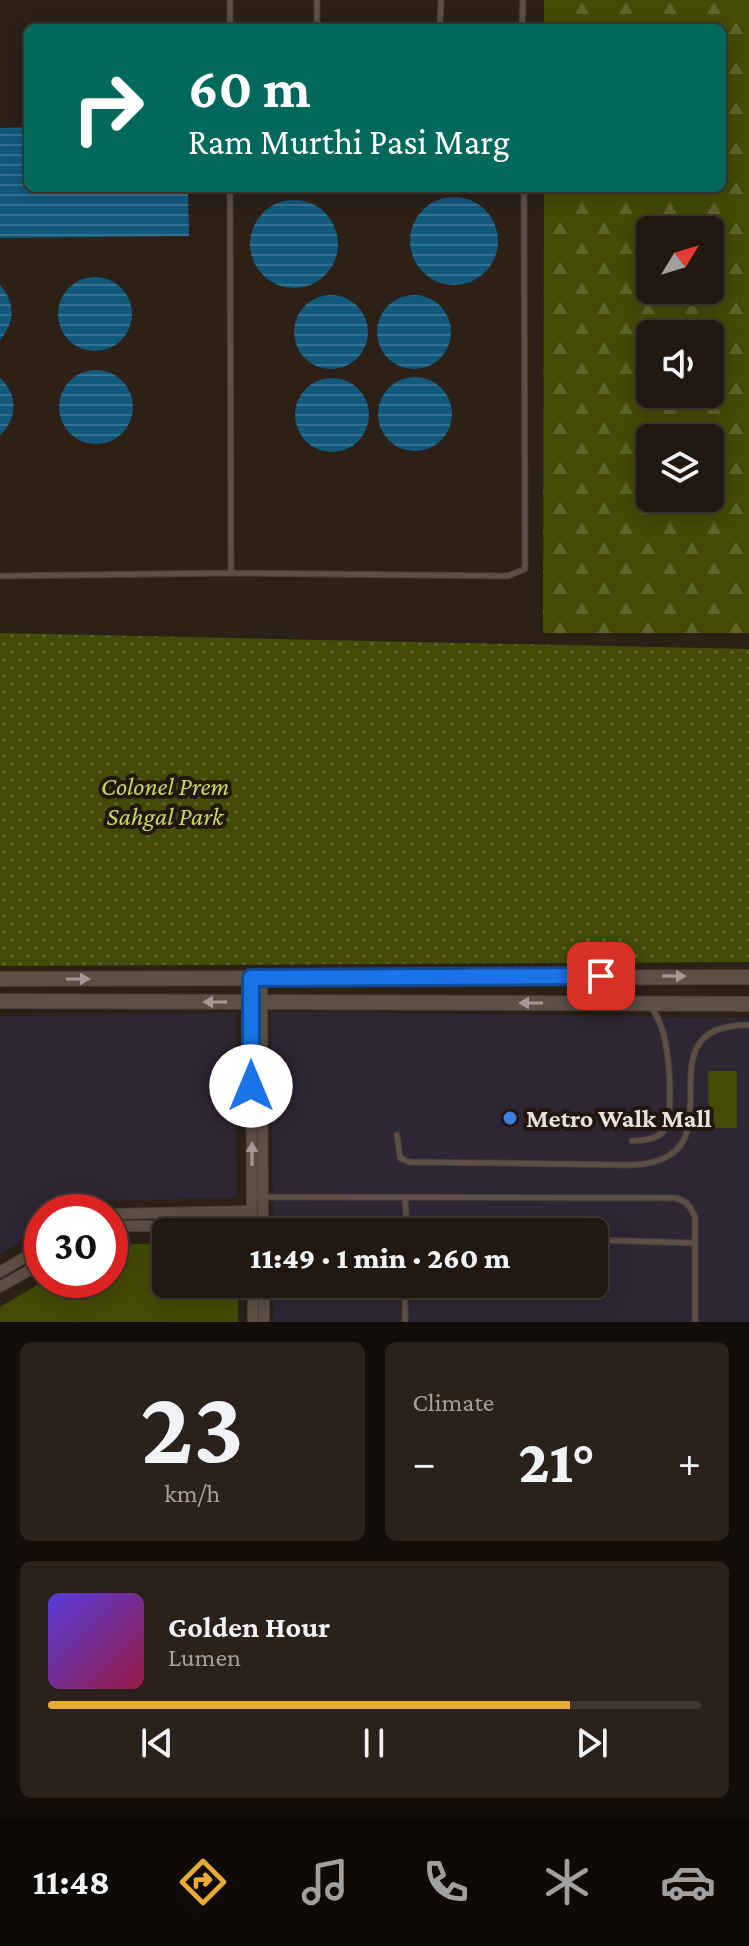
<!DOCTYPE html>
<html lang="en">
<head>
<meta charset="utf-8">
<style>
  body { margin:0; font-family:"Crimson Pro",serif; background:#29211a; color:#f1f3f6; height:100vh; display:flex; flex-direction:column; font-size:30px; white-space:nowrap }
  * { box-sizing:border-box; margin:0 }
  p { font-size:26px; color:#a2a09f }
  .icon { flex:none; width:44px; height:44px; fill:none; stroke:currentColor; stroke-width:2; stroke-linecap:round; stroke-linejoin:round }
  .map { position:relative; height:1322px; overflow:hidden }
  .drawer { display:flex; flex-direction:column; gap:20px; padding:20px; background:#120d09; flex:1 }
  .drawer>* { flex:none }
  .banner { position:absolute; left:24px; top:24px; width:702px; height:168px; border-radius:12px; box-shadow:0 4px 20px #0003,0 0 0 2px #3e3731; background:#00695c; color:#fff; overflow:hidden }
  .needle { width:52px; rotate:52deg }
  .controls { position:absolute; left:636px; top:216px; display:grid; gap:16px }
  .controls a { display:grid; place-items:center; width:88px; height:88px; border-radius:12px; background:#211811; box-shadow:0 4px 20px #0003,0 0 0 2px #3e3731; font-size:40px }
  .speed { position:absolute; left:24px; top:1194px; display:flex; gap:16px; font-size:40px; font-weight:700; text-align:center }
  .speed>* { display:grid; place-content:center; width:104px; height:104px; border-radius:50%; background:#211811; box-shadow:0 4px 20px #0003,0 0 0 2px #3e3731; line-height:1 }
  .speed .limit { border:12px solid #d22; background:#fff; color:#111 }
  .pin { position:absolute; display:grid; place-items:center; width:68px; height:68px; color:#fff; margin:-34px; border-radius:16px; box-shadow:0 4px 12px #0006 }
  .me { position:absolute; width:88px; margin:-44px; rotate:0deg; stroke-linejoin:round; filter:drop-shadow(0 0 6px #0008) }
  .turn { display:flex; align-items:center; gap:28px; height:168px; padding:0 32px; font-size:36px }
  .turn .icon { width:104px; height:104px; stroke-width:2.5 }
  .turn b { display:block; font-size:56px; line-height:68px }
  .big { font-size:60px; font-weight:800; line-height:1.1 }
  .drawer .card { flex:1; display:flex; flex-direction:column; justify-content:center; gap:12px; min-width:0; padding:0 28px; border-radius:12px; background:#29211a }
  .drawer .dial { align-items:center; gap:0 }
  .dial b { font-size:104px; line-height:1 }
  .song { display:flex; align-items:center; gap:24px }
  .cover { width:96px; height:96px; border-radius:12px; background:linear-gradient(135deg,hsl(250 70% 55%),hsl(340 70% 35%)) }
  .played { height:8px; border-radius:4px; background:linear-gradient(90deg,#e9ab38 80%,#3e3731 80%) }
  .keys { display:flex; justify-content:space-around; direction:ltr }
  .heat { display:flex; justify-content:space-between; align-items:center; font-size:44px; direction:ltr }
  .drawer .tiles { flex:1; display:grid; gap:20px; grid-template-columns:1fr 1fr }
  .card:last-child { grid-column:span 2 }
  .trip { position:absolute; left:152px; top:1218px; width:456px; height:80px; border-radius:12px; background:#211811; box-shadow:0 4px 20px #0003,0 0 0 2px #3e3731; font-weight:800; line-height:80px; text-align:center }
  .menu { display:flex; height:128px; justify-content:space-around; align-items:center; background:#0d0a07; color:#a2a09f }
  .menu .icon { width:56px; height:56px }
  .menu .current { color:#e9ab38 }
  .menu b { font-size:36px; color:#f1f3f6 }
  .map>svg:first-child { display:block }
  .commercial { fill:#2f2635 }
  .green { fill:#434b06 }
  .forest { fill:url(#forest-firs); fill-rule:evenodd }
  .park { fill:url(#park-dots) }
  .water { fill:url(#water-rules) }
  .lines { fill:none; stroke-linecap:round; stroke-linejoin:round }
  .lane-casing { stroke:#473d37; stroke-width:7 }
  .street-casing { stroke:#473d37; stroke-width:12 }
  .secondary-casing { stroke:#473d37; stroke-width:16 }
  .lane { stroke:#5e4f46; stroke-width:5 }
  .street { stroke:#5e4f46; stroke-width:10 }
  .secondary { stroke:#5e4f46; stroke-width:14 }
  .oneway { fill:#a49890 }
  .route-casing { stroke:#114b97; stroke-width:20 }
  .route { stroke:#1a73e8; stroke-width:14 }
  .shop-dot { fill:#3f7fe0; stroke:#22160e; stroke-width:3 }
  .labels { text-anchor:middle; stroke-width:8; stroke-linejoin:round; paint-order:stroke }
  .park-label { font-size:26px; font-style:italic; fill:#c5d663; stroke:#22160e }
  .poi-label { font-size:26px; font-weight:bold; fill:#eae1db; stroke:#22160e; text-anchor:start }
</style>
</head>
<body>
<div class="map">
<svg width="749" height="1322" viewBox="0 0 749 1322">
  <defs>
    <pattern id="forest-firs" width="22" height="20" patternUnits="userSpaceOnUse" patternTransform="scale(2)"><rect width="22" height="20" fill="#434b06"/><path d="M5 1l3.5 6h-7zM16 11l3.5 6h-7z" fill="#5e652a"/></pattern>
    <pattern id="park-dots" width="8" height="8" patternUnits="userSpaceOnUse" patternTransform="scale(2)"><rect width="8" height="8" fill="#434b06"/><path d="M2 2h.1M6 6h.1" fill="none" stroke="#5e652a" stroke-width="1.8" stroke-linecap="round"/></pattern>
    <pattern id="water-rules" width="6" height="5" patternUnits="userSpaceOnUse" patternTransform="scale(2)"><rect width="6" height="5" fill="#12597e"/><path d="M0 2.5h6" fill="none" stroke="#357190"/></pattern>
  </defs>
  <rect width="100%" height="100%" fill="#2c2017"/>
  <!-- commercial -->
  <path class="commercial" d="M271,1011L749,1018V1322H273V1284H594V1232H273Z
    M236,1013L237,1198L99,1201L76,1212H42V1229L0,1255V1016Z"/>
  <!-- green -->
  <path class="green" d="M708,1071H737V1128H709Z
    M166,1243V1284H238V1322H0V1307L46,1280H110V1245Z"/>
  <!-- forest -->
  <path class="forest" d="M544,0H749V633H543L544,188H722V28H544ZM650,230H710V290H650ZM650,334H710V394H650ZM650,438H710V498H650Z"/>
  <!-- park -->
  <path class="park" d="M0,633L749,649V962L0,966Z"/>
  <!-- water -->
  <path class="water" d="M28,127V188H188L189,236L0,238V128Z
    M410 241a44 44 0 1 1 88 0a44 44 0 1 1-88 0Z
    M250 244a44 44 0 1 1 88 0a44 44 0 1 1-88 0Z
    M58 314a37 37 0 1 1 74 0a37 37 0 1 1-74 0Z
    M0,285C16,303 15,322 0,340Z
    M377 332a37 37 0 1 1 74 0a37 37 0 1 1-74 0Z
    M294 332a37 37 0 1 1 74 0a37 37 0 1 1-74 0Z
    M59 407a37 37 0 1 1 74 0a37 37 0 1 1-74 0Z
    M378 414a37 37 0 1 1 74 0a37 37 0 1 1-74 0Z
    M0,378C18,394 18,419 0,435Z
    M295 415a37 37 0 1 1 74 0a37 37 0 1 1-74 0Z"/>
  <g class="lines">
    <!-- lane casing -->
    <g class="lane-casing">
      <path id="lane" d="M230,0V28
        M441,0L440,23L444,28
        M317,28V0
        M522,28L523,0
        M230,188L231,573
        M0,576L231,573L508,576L525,569L524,188
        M397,1135L400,1158L409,1162L632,1165C749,1160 632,1024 749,1025
        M632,1141C642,1140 654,1140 662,1133C675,1121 669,1059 665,1041C663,1029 658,1017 651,1007
        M252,1197L675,1198C687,1201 690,1206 695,1217V1322
        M405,1198L407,1232
        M263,1226L407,1228L462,1232
        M594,1240L695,1243
        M405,1322V1284"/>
    </g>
    <!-- street casing -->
    <g class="street-casing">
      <path id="street" d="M251,978L252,1232
        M262,978L263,1232
        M110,1214L252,1211
        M110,1226H252
        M0,1272L42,1247
        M253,1284V1322
        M264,1284V1322
        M0,1287L42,1263"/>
    </g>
    <!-- secondary casing -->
    <g class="secondary-casing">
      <path id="secondary" d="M0,979L749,977
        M0,1001L749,1004"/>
    </g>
    <!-- lane -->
    <use href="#lane" class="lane"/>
    <!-- street -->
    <use href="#street" class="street"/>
    <!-- secondary -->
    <use href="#secondary" class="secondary"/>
  </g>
  <!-- one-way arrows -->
  <defs><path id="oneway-solid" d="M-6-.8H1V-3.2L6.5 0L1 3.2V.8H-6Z" transform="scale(2)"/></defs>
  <g class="oneway">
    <use href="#oneway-solid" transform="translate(674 976) rotate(1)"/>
    <use href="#oneway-solid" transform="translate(78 979)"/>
    <use href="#oneway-solid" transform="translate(215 1002) rotate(-180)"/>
    <use href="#oneway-solid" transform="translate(531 1003) rotate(-180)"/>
    <use href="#oneway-solid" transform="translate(252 1154) rotate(-90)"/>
  </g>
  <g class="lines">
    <!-- route casing -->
    <g class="route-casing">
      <path id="route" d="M251,1086V978L601,976"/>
    </g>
    <!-- route -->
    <use href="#route" class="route"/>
  </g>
  <!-- markers -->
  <circle class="shop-dot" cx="510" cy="1118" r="8"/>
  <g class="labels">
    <!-- park labels -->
    <g class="park-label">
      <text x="165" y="795">Colonel Prem<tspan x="165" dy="30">Sahgal Park</tspan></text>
    </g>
    <!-- poi labels -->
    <g class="poi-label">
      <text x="526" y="1127">Metro Walk Mall</text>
    </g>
  </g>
</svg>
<div class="controls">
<a><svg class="needle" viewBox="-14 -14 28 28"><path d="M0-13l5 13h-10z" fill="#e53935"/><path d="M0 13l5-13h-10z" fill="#a2a09f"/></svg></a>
<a><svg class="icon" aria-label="sound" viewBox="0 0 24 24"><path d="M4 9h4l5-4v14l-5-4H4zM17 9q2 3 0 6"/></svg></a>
<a><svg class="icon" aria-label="layers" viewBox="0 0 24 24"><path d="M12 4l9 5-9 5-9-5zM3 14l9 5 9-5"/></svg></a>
</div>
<div class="speed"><div class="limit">30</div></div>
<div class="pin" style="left:601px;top:976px;background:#d93025"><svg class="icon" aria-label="arrive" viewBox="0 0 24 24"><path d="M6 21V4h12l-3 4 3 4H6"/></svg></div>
<svg class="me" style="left:251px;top:1086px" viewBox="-20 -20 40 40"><circle r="19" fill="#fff"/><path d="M0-13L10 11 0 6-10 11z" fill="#1a73e8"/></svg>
<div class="trip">11:49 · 1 min · 260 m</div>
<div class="banner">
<div class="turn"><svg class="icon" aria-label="right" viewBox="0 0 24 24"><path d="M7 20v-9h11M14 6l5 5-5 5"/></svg><div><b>60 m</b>Ram Murthi Pasi Marg</div></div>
</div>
</div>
<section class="drawer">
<div class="tiles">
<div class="card dial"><b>23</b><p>km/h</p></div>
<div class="card"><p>Climate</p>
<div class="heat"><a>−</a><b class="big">21°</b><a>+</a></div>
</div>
<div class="card">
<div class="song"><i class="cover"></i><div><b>Golden Hour</b><p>Lumen</p></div></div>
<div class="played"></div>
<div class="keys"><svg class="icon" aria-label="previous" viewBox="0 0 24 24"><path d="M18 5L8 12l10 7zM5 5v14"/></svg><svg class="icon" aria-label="pause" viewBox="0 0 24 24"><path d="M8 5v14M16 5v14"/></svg><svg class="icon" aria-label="next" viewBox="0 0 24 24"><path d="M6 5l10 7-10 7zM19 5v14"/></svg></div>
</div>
</div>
</section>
<nav class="menu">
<b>11:48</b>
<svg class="icon current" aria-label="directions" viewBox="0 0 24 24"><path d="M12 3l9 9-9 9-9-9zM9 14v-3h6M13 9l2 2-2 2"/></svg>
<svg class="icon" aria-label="music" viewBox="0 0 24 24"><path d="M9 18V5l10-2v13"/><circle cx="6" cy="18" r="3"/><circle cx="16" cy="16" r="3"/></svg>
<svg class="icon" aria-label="phone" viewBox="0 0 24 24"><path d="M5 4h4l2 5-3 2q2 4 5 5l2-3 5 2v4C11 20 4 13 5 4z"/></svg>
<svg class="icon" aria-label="climate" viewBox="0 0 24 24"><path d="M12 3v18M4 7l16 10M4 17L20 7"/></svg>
<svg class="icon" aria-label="car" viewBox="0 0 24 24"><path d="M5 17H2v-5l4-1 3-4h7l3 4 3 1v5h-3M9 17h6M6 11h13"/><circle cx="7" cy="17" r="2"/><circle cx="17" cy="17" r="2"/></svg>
</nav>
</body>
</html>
